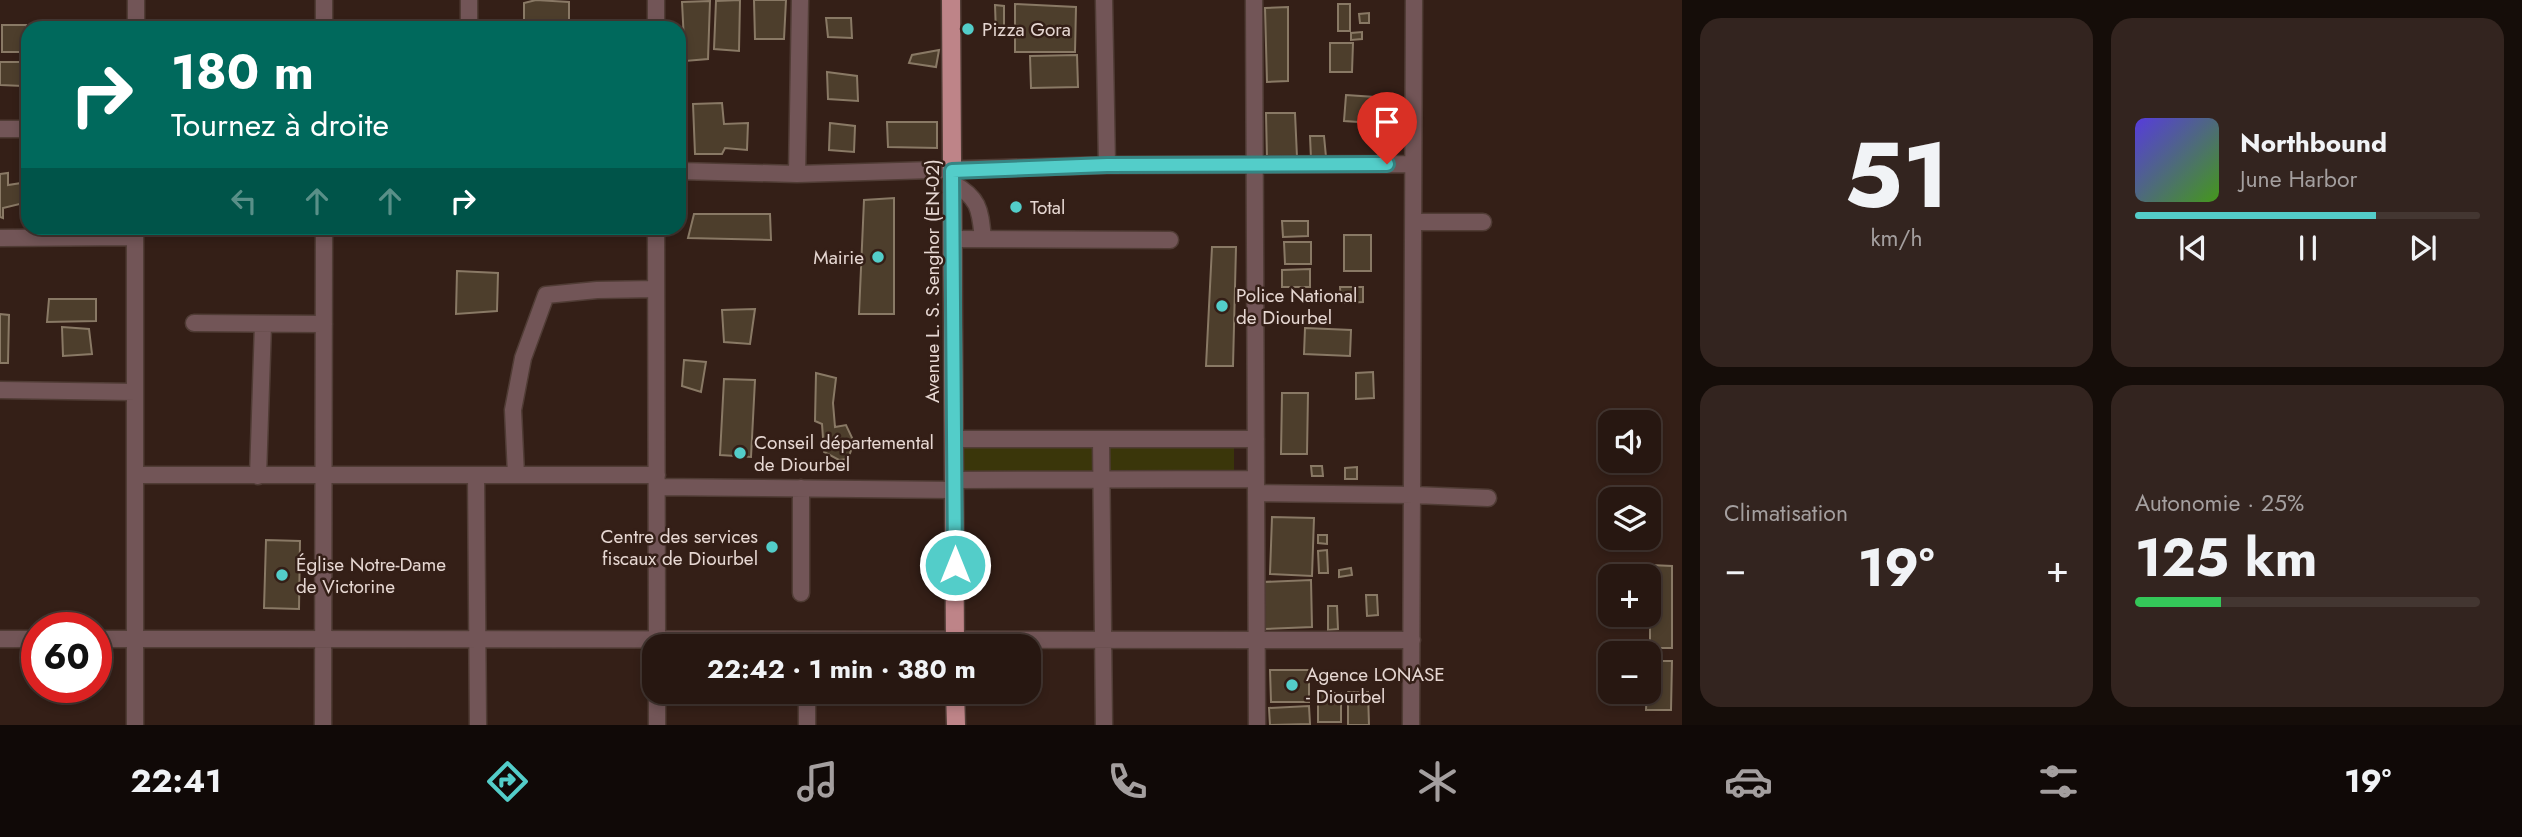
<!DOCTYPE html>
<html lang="fr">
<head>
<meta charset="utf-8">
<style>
  body { margin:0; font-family:Jost,sans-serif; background:#33241f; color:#f1f3f6; height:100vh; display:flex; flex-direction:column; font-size:26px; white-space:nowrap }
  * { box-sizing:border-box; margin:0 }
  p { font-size:23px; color:#a49f9f }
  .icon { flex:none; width:38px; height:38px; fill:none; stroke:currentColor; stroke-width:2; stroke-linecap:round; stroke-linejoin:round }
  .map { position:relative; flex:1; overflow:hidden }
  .sheet { display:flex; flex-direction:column; gap:18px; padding:18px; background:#150d09; width:840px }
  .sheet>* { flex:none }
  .guide { position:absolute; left:21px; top:21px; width:665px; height:214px; border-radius:21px; box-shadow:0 4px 10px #0003,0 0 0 2px #433631; background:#00695c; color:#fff; overflow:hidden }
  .buttons { position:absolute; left:1598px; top:410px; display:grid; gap:14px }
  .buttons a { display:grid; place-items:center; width:63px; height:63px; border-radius:14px; background:#271711; box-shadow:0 4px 10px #0003,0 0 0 2px #433631; font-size:35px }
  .speed { position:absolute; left:21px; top:612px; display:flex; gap:14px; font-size:35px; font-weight:700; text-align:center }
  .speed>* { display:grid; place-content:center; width:91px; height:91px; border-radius:50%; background:#271711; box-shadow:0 4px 10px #0003,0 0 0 2px #433631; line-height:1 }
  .speed .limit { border:10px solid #d22; background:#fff; color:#111 }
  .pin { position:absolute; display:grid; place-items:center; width:60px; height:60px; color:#fff; margin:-72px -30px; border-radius:50% 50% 50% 0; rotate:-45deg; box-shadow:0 0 7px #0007 }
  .pin .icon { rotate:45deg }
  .me { position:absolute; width:77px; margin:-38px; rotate:0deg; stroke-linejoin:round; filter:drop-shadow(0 0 5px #0008) }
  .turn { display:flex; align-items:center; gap:24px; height:147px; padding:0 35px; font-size:32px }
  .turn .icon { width:91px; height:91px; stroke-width:2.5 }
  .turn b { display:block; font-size:49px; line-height:60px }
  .lanes { display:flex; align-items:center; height:66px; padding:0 35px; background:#0003; justify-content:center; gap:35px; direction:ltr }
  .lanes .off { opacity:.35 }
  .big { font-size:52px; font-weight:700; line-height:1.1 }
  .sheet .tile { flex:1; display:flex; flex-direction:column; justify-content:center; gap:10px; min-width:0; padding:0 24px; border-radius:21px; background:#33241f }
  .sheet .dial { align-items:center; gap:0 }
  .dial b { font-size:91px; line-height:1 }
  .song { display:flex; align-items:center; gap:21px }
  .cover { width:84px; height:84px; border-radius:10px; background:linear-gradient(135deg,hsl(250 70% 55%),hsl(100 70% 35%)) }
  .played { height:7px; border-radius:4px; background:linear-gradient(90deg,#53cdc9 70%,#433631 70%) }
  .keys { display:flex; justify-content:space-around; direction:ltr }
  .heat { display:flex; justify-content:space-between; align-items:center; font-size:38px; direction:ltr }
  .charge { height:10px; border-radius:5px; background:linear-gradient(90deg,#34c759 25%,#433631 0) }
  .sheet .tiles { flex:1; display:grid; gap:18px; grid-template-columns:repeat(2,1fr) }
  .trip { position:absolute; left:642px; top:634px; width:399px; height:70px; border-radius:21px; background:#271711; box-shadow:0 4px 10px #0003,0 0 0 2px #433631; font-weight:700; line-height:70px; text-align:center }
  .dock { display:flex; height:112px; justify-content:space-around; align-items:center; background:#100907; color:#a49f9f }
  .dock .icon { width:49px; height:49px }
  .dock .selected { color:#53cdc9 }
  .dock b { font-size:32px; color:#f1f3f6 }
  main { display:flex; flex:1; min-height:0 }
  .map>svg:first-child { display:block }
  .green { fill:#3a360a }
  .building { fill:#4d3e2c; stroke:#897965; stroke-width:2 }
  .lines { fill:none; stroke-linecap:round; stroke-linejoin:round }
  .minor-casing { stroke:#503c35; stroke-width:19 }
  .major-casing { stroke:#503c35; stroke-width:21 }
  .minor { stroke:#725557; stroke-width:16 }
  .major { stroke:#be8488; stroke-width:18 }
  .route-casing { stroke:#368583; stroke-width:18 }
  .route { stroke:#53cdc9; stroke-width:12 }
  .poi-dot { fill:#53cdc9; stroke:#341f17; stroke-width:2.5 }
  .labels { text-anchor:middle; stroke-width:5; stroke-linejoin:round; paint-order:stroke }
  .poi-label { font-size:19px; fill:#e6d7d2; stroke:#341f17; text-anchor:start }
  .street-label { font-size:19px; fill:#e6d7d2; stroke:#341f17 }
</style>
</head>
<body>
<main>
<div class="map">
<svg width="1682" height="725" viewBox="0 0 1682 725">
  <rect width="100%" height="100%" fill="#341f17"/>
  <!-- green -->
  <path class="green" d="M961,447H1234V473L960,472Z"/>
  <!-- building -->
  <path class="building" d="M536,0L569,2V28H524V3Z
    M740,0L739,51L714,49L716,1Z
    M754,0H786L784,39H755Z
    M710,1L708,59L685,61L682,2Z
    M1015,4L1076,7L1075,52H1015Z
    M1338,4H1350V31H1338Z
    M995,5L1004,6V34H996Z
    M1288,7V81L1267,82L1265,8Z
    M1369,13V23H1360L1359,14Z
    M826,18H851L852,38L828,37Z
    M2,25H26L27,52H2Z
    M1362,32V39L1351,40V33Z
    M1330,43H1353L1352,72H1330Z
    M939,50L936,67L909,63L912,55Z
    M1077,55L1078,87L1031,88L1030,56Z
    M0,62H26L23,86L0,85Z
    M827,72L857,76L858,101L828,99Z
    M1346,95L1375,97L1374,123L1344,121Z
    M722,103L724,124L748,123L747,150L725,148L722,154H695L693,104Z
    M1266,113H1295L1297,157L1267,159Z
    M887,122H937V148L888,147Z
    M830,123L855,126L854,152L829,150Z
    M1310,136H1324L1326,157L1311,159Z
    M8,173V185L28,182V202L3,208V218L0,217V174Z
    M894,198V314H859L864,200Z
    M694,214H770L771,240L688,238Z
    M1282,221H1308V236L1283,237Z
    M1344,235H1371V271H1344Z
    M1284,242H1311V264H1285Z
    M1212,247H1236L1233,366H1206Z
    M1310,269V287H1282V270Z
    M457,271L498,273L497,311L456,314Z
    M1340,287H1363V302L1341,303Z
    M49,299H96V321L47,322Z
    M755,309L750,344L724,342L722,310Z
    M0,314L9,315L8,363H0Z
    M62,327L89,329L92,354L63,356Z
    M1305,328L1351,330L1350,356L1304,354Z
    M684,360L706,362L701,392L682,386Z
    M1373,372L1374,398L1356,399V373Z
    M816,373L836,378L833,403L835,427L846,425L854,442L848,459L839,460L824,452L822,424L815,421Z
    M724,379L755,380L751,457L720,455Z
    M1282,393H1308L1307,454H1281Z
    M1311,466H1322L1323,476H1312Z
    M1357,467V479H1345V468Z
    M1272,517L1314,518L1312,576L1270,574Z
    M1318,535H1327V544L1318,543Z
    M266,540L300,541L299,609L264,608Z
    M1327,550L1328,573H1319L1318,551Z
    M1650,565L1672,566V648H1650Z
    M1351,568L1352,575L1339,577V570Z
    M1311,580L1312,627L1264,629L1263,582Z
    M1366,595H1377L1378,615L1367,616Z
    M1328,606H1337L1338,629L1328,630Z
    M1648,661H1672L1671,710H1646Z
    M1270,670H1309V702H1271Z
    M1348,692H1368L1369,725H1348Z
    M1318,693H1341V722H1318Z
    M1309,706L1310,724L1270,725L1269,708Z"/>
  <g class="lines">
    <!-- minor casing -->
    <g class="minor-casing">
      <path id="minor" d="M469,0V28
        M656,0V28
        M1104,0L1107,165
        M1254,0L1257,725
        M136,28V0
        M324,28V0
        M0,129H28
        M679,171L797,174L1107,165L1413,164
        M797,174L800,0
        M952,183C980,198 980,210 983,239
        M1414,222H1483
        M656,228L657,646
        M0,238L135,237
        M952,239L1170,240
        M194,323L324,324
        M0,390L135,392
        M954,439H1256
        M1101,439L1104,725
        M135,475H657
        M476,475L478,725
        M516,475L513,410L523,358L546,295L597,290L656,289
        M258,476L263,324
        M954,480L1256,479
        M657,487L954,490
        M1256,493L1414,495L1488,498
        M801,593V488
        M0,639H37
        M96,639L1412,640
        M657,691V725
        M135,725V228
        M323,725L324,228
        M807,725V691
        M1411,725L1414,0"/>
    </g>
    <!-- major casing -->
    <g class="major-casing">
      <path id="major" d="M951,0L955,646
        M955,691L956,725"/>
    </g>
    <!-- minor -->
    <use href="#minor" class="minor"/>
    <!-- major -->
    <use href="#major" class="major"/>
  </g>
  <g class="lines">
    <!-- route casing -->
    <g class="route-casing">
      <path id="route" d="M955,565L952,171L1107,165L1387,164"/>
    </g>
    <!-- route -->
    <use href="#route" class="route"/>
  </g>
  <!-- markers -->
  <g class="poi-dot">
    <circle cx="968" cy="29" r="7"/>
    <circle cx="1016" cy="207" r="7"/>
    <circle cx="878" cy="257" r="7"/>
    <circle cx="1222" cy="306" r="7"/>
    <circle cx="740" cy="453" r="7"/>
    <circle cx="772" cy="547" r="7"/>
    <circle cx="282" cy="575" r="7"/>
    <circle cx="1292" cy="685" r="7"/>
  </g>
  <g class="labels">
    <!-- poi labels -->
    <g class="poi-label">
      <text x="982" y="36">Pizza Gora</text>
      <text x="1030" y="214">Total</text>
      <text x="864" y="264" text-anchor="end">Mairie</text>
      <text x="1236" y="302">Police National<tspan x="1236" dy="22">de Diourbel</tspan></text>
      <text x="754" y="449">Conseil départemental<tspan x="754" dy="22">de Diourbel</tspan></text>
      <text x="758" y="543" text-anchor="end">Centre des services<tspan x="758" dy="22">fiscaux de Diourbel</tspan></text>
      <text x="296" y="571">Église Notre-Dame<tspan x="296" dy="22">de Victorine</tspan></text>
      <text x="1306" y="681">Agence LONASE<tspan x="1306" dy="22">- Diourbel</tspan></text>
    </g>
    <!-- street labels -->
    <g class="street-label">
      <text transform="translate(932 281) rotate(-90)" y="7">Avenue L. S. Senghor (EN-02)</text>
    </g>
  </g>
</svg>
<div class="buttons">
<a><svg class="icon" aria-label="sound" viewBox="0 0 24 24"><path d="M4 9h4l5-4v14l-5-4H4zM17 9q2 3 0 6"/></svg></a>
<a><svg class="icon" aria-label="layers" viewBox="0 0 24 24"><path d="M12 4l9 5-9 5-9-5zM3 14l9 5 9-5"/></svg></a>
<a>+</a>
<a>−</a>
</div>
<div class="speed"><div class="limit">60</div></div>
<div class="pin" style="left:1387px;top:164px;background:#d93025"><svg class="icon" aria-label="arrive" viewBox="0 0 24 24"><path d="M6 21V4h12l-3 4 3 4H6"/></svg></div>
<svg class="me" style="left:955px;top:565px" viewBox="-20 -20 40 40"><circle r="17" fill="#53cdc9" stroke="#fff" stroke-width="3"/><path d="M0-11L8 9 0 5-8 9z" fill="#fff"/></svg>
<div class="trip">22:42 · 1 min · 380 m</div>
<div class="guide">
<div class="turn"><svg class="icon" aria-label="right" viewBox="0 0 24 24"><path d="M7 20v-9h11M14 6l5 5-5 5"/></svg><div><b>180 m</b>Tournez à droite</div></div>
<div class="lanes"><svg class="icon off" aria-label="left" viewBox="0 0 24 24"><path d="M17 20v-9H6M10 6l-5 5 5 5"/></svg><svg class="icon off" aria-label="ahead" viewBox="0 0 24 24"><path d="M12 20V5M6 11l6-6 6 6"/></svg><svg class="icon off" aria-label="ahead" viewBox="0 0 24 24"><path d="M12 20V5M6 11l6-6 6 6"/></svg><svg class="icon" aria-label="right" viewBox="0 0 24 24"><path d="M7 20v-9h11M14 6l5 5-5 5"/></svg></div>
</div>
</div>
<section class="sheet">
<div class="tiles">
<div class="tile dial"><b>51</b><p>km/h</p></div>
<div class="tile">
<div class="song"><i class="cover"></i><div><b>Northbound</b><p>June Harbor</p></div></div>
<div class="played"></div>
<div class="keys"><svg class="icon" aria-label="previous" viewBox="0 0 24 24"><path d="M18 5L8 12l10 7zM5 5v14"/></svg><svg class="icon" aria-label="pause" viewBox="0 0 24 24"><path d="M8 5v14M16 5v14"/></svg><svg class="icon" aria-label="next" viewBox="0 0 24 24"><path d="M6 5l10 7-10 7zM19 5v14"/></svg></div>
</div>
<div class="tile"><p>Climatisation</p>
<div class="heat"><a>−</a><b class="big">19°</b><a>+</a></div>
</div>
<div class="tile"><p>Autonomie · 25%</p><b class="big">125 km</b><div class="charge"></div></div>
</div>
</section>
</main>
<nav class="dock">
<b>22:41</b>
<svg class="icon selected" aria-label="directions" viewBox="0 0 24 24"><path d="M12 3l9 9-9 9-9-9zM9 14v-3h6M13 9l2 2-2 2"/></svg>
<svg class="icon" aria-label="music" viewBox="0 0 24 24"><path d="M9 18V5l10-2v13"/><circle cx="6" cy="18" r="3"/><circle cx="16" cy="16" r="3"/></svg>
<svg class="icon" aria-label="phone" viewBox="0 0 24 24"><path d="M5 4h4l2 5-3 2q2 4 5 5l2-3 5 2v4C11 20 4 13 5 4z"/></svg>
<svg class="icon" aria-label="climate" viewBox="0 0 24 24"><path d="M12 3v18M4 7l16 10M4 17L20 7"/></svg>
<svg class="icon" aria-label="car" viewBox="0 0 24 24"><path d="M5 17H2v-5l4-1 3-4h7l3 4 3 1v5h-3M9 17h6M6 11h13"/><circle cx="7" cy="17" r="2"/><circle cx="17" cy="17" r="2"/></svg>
<svg class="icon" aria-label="filters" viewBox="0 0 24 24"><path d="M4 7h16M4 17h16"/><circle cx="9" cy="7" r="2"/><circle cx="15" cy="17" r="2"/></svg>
<b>19°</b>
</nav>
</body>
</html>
